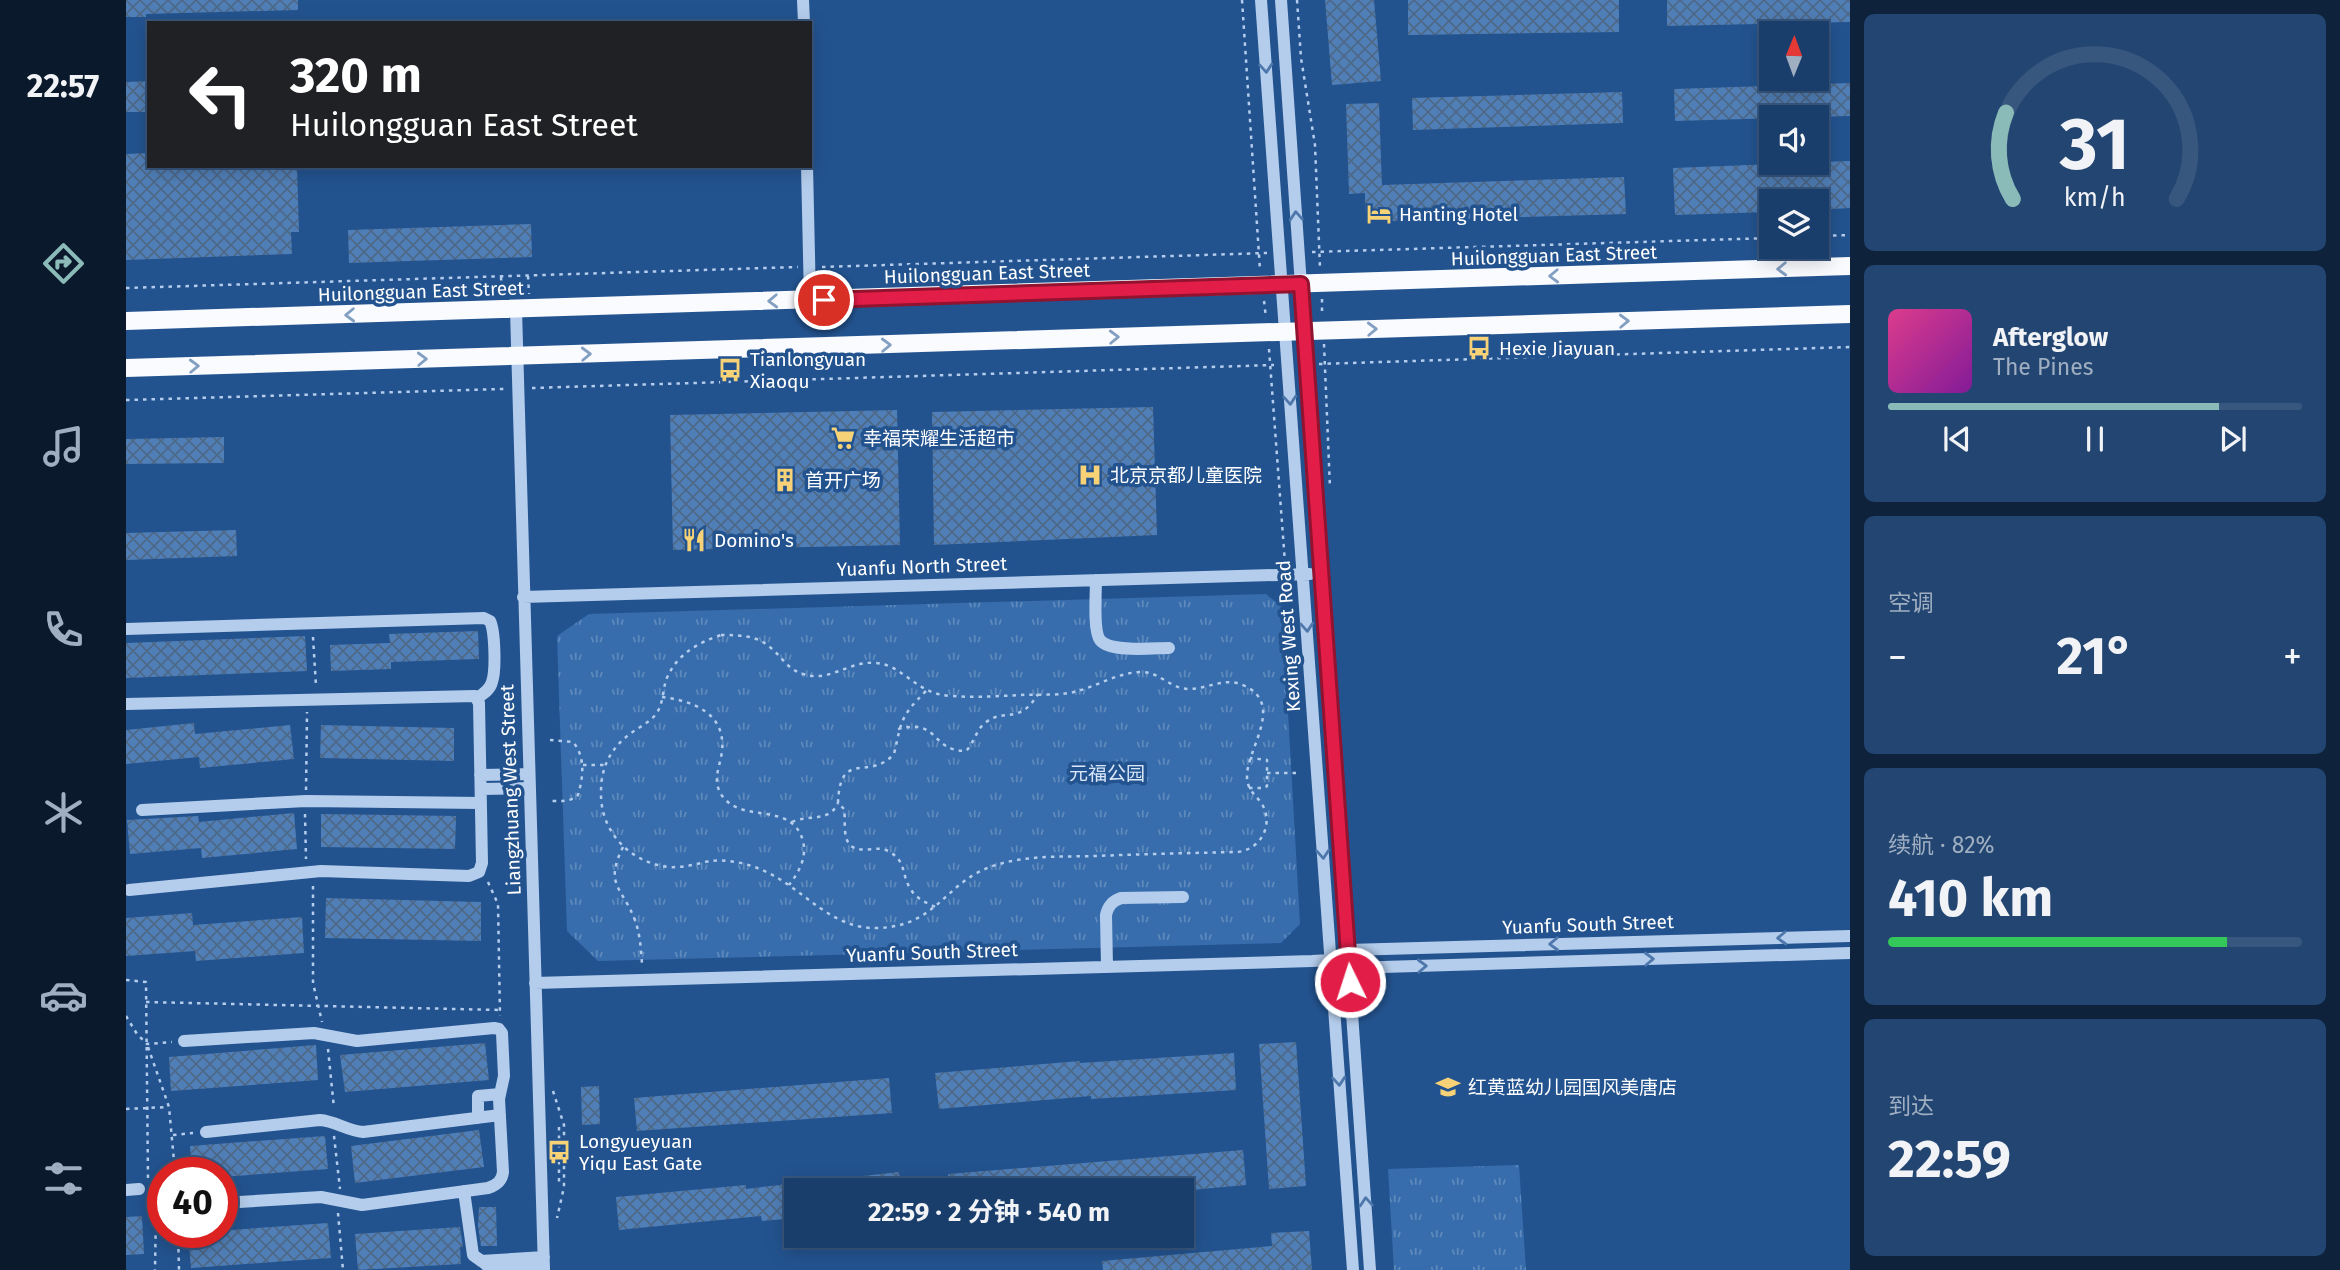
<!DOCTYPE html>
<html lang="zh">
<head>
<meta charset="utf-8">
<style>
  body { margin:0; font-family:"Fira Sans","Noto Sans SC",sans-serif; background:#234571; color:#f1f3f6; height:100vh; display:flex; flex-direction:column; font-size:26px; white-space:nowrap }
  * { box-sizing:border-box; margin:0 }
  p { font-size:23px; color:#9faec1 }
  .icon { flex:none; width:38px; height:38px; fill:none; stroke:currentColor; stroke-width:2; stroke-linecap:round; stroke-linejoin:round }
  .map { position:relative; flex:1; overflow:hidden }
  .panel { display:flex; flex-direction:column; gap:14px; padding:14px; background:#0e223b; width:490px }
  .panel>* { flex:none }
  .hud { position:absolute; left:21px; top:21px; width:665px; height:147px; border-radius:0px; box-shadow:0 4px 18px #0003,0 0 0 2px #38577e; background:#202124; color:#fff; overflow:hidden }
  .needle { width:46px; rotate:1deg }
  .fabs { position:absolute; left:1633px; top:21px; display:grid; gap:14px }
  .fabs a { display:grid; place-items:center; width:70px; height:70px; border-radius:0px; background:#1a3e6b; box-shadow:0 4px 18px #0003,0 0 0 2px #38577e; font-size:35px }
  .speed { position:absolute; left:21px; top:1157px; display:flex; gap:14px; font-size:35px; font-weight:700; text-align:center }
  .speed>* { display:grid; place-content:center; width:91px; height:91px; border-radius:50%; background:#1a3e6b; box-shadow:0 4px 18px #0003,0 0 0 2px #38577e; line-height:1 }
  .speed .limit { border:10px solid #d22; background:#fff; color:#111 }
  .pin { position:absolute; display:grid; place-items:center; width:60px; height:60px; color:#fff; margin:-30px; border:4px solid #fff; border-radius:50%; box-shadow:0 2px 7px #0007 }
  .me { position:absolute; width:77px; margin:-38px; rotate:356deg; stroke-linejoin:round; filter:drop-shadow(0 0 5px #0008) }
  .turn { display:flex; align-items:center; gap:24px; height:147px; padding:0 28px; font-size:32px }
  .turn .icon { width:91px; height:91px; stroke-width:2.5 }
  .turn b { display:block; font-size:49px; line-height:60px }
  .big { font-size:52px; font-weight:700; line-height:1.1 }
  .panel .widget { flex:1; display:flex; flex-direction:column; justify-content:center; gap:10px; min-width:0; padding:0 24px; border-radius:10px; background:#234571 }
  .panel .dial { align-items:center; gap:0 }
  .dial svg { height:182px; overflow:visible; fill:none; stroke:#38577e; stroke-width:7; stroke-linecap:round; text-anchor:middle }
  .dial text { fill:#f1f3f6; stroke:none }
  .song { display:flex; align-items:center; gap:21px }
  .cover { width:84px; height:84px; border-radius:10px; background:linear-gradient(135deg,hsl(330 70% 55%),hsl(290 70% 35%)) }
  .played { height:7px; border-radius:4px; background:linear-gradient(90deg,#8bbbb9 80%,#38577e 80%) }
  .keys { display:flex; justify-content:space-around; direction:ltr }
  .heat { display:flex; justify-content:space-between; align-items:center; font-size:38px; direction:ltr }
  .charge { height:10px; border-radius:5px; background:linear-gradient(90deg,#34c759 82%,#38577e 0) }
  .trip { position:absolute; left:658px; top:1178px; width:410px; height:70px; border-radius:0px; background:#1a3e6b; box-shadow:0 4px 18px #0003,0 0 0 2px #38577e; font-weight:700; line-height:70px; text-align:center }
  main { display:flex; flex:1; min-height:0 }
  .menu { display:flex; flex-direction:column; width:126px; justify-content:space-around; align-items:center; background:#0a192b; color:#9faec1 }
  .menu .icon { width:49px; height:49px }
  .menu .current { color:#8bbbb9 }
  .menu b { font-size:32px; color:#f1f3f6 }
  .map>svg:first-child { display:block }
  .grass { fill:url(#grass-tufts) }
  .building { fill:url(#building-cross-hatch) }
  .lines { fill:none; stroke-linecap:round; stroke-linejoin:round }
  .path { stroke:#b4cdec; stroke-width:2.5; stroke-dasharray:3.5 5; stroke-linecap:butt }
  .minor { stroke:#b4cdec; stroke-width:12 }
  .major { stroke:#f9fbff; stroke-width:18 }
  .oneway { stroke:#4e78ab }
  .oneway2 { stroke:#839fc1 }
  .route-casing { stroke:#92132f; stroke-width:18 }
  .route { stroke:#e11d48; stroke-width:12 }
  .labels { text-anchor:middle; stroke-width:7; stroke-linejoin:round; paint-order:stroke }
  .poi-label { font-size:19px; fill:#fff; stroke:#23538f; text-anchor:start }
  .street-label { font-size:19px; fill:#fff; stroke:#23538f }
  .park-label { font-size:19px; fill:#d9e7f9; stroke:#23538f }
</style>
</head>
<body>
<main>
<nav class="menu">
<b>22:57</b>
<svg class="icon current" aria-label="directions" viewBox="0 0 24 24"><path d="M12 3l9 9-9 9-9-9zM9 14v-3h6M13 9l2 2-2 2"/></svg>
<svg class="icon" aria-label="music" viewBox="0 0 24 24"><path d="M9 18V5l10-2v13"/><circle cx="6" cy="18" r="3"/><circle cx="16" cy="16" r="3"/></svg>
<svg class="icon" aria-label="phone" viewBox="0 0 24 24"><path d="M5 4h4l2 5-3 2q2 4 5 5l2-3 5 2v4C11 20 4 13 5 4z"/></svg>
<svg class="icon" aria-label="climate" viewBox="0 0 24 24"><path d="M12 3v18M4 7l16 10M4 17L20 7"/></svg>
<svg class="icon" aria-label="car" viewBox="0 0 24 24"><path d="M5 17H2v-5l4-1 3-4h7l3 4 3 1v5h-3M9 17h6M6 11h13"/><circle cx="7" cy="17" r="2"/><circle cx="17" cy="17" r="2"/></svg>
<svg class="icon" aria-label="filters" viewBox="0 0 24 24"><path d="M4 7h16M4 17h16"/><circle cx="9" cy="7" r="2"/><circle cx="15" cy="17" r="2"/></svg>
</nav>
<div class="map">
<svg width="1724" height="1270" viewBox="0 0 1724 1270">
  <defs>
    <pattern id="grass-tufts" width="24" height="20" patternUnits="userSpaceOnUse" patternTransform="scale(1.75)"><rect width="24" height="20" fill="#376dac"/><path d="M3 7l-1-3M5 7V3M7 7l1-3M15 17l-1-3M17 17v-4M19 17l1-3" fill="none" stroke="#5f8abd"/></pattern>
    <pattern id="building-cross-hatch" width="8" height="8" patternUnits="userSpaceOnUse" patternTransform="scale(1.75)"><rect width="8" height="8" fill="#507fb8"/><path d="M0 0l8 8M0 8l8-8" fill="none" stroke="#4e6887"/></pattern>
  </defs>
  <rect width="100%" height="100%" fill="#23538f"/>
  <!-- grass -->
  <path class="grass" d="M1140,594L1156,607L1174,924L1155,943L472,961L441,931L431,636L463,614Z
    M1393,1165L1400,1270H1268L1262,1169Z"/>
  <!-- building -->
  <path class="building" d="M0,0H172V10L20,14V17H0Z
    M1199,0H1248L1255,81L1206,85Z
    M1282,0H1493V32L1282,35Z
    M1541,0H1724V22L1541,26Z
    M22,81L23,112H0V82Z
    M1724,83V116L1549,121L1548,89Z
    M1496,92L1497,123L1287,130L1286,98Z
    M1253,103L1256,185L1498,177L1500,214L1266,221V210L1239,211V193L1223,194L1220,104Z
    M23,153V166H171L173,232H165L166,254L0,260V154Z
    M1724,161V208L1690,210V201H1645V212L1549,215L1547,168Z
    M405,224L406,257L223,263L222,230Z
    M1027,407L1031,535L808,545L806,412Z
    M771,410L774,545L547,550L544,415Z
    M98,437V463L0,464V439Z
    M110,530L111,556L0,560V533Z
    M352,631L353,659L265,662V669L205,671L204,645L264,643L263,634Z
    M179,636L181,671L0,678V643Z
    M68,723L69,734L164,725L168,759L74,768L73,757L0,764V730Z
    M195,725L328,728V761L194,758Z
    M168,813L171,849L76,858L75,848L4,854L1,820L72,816L73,822Z
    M195,814L330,816L329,849L195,847Z
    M200,898L355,902V941L199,938Z
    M66,913L67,925L176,917L178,953L70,961L69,951L0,956V918Z
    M1170,1042L1180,1186L1143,1189L1133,1044Z
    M359,1043L363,1080L219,1092L214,1055Z
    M190,1045L192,1080L45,1091L43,1057Z
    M1108,1053L1110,1090L965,1099V1096L813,1109L809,1073L954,1061V1063Z
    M763,1078L766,1113L511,1131L508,1098Z
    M473,1086L474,1124L456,1125L455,1087Z
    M353,1130L358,1167L229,1183L225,1146Z
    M199,1136L202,1169L96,1177V1172H66L64,1146Z
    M1117,1150L1120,1185L1055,1191L823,1190L822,1174Z
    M773,1172L776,1190H682V1182Z
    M670,1183V1218L636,1221L635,1216L493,1230L490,1197L620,1185V1189Z
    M353,1207H370L371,1246H355L352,1226Z
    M16,1216L18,1254L0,1255V1217Z
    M202,1223L205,1258L65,1268L62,1233Z
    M334,1227L337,1247H334L335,1264L232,1270L229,1234Z
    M1183,1231L1186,1270H977L976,1261L1146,1246L1145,1233Z"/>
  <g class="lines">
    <!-- path -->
    <path class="path" d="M1116,0L1134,270
      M1171,0L1175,58L1189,145L1194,268
      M1690,236L1724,235
      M1186,252L1645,238
      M696,267L1141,253
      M402,276L403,294
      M375,277L376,295
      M0,288L672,267
      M1196,299V313
      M1138,301L1140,318
      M1198,344L1204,488
      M1143,349L1159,563
      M1193,364L1724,347
      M406,388L1148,365
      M0,400L378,389
      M595,635C613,635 631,635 645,648C657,658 661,669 677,674C704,683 724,660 750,663C778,665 790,695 826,696C849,698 872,696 895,695C912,694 931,696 948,692C970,687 990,673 1014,672C1033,671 1043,688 1062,689C1083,689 1099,676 1119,686C1159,705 1120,750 1121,777C1121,790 1130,795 1136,804C1148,825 1135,849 1112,852C1065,853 1017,854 969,856C936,857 902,855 870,865C819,880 813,926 752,928C704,930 677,887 636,870C620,863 601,859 584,861C570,864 557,868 542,867C503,862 474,831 475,792C475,765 486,746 508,731C517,725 527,720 532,711C537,702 537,690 540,680C550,655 571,643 595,635Z
      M187,637L190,686
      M800,691C774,717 776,720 768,754C743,782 714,748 712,803L718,809C720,820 716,838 725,846C736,854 751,845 762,851C781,861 775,874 784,888C789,898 800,903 810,907
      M536,697C567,701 600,713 596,751C594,768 585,781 597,797C618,824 666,801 677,841C681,858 673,872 663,885
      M772,729C814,718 804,751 840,751C848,743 850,730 859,723C878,707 893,726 912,694
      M424,740L447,742C460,757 457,778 452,795C444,802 436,801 426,801
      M457,765H478
      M1141,773H1172
      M1123,788H1139L1141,786V760L1124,758
      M180,790L181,712
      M179,814L180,859
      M666,822C683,814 703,823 712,803
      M497,847C478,885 496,887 509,920C514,934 515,949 516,964
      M362,882L372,904L374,1016
      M187,886V983L196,1022
      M0,980L20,982L22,1180
      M20,1002L374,1010
      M0,1016L11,1034L21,1044L46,1042
      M22,1047L43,1107L49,1172
      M202,1049L208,1108
      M427,1091L438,1125V1187L431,1218
      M0,1109L42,1107
      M433,1127V1185
      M47,1135L67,1133
      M208,1136L214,1189
      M22,1197L23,1205L30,1209L29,1270
      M212,1213L217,1270
      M52,1232L53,1270"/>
    <!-- minor -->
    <path class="minor" d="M677,0L678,23
      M1135,0L1227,1270
      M1155,0L1244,1270
      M681,166L684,300
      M390,310L418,1270
      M970,580C970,593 967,631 974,640C984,653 1028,648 1043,648
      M397,597L1184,574
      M0,629L358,618L364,621C369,631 370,671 366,682C364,690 357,694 351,698
      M0,704L349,696L353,703L356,863L353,872L343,876L195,871L3,890
      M354,775L403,774
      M355,789L403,788
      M16,810L180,801L355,803
      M1217,953L1222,950L1724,936
      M981,967L980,915C982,906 986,901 995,898L1057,897
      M409,983L1186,961L1205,960L1223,968L1724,953
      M58,1041L188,1033L231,1041L368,1028L373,1029L376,1033L378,1076L373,1099L377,1172C376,1181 371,1185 362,1188L236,1205L195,1197L96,1203
      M352,1118V1096L374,1094
      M80,1132L194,1120C209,1121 222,1131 237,1132L374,1115
      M0,1190L13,1189
      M338,1191L347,1255L361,1265L363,1270
      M355,1261L418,1257
      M368,1270L418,1266"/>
    <!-- major -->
    <path class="major" d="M0,321L1724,266
      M0,368L1724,314"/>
  </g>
  <!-- one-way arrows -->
  <defs><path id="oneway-chevron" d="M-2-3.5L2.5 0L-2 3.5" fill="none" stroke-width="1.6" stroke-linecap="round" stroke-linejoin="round" transform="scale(1.75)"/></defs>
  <g class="oneway">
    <use href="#oneway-chevron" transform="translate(1140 68) rotate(86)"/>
    <use href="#oneway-chevron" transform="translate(1170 216) rotate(-94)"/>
    <use href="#oneway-chevron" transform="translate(1164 400) rotate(86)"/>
    <use href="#oneway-chevron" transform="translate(1181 627) rotate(86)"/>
    <use href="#oneway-chevron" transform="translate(1197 854) rotate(86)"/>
    <use href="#oneway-chevron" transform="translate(1656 938) rotate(178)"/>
    <use href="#oneway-chevron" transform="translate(1428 944) rotate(178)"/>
    <use href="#oneway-chevron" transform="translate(1523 959) rotate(-2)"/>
    <use href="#oneway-chevron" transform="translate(1296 966) rotate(-2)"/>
    <use href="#oneway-chevron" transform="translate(1213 1081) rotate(86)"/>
    <use href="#oneway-chevron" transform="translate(1240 1202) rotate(-94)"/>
  </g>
  <g class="oneway2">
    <use href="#oneway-chevron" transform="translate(1656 269) rotate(178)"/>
    <use href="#oneway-chevron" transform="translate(1428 276) rotate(178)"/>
    <use href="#oneway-chevron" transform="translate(647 301) rotate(178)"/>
    <use href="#oneway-chevron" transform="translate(224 315) rotate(178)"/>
    <use href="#oneway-chevron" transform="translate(1498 321) rotate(-2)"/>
    <use href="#oneway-chevron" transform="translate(1246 329) rotate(-2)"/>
    <use href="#oneway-chevron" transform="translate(988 337) rotate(-2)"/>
    <use href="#oneway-chevron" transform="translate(760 345) rotate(-2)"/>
    <use href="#oneway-chevron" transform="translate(460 354) rotate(-2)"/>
    <use href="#oneway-chevron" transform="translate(296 359) rotate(-2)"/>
    <use href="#oneway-chevron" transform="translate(68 366) rotate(-2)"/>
  </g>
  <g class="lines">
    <!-- route casing -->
    <g class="route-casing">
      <path id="route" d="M698,300L1175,284L1224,982"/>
    </g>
    <!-- route -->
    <use href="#route" class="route"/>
  </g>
  <!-- icons -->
  <defs>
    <g id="hotel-bare" transform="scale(1.89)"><path d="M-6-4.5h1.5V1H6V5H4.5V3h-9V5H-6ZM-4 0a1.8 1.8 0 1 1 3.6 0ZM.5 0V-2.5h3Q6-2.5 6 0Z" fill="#f7d277" stroke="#23538f" stroke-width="2.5" paint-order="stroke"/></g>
    <g id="bus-bare" transform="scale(1.89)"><path d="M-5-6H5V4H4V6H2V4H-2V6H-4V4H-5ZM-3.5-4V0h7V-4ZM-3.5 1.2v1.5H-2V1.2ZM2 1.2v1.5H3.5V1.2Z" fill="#f7d277" stroke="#23538f" stroke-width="2.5" paint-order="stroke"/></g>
    <g id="supermarket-bare" transform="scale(1.89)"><path d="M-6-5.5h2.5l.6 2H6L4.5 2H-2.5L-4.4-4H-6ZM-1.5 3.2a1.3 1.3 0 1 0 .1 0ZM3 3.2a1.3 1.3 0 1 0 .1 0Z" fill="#f7d277" stroke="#23538f" stroke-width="2.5" paint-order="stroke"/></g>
    <g id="hospital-bare" transform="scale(1.89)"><path d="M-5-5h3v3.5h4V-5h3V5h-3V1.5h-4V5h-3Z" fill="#f7d277" stroke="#23538f" stroke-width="2.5" paint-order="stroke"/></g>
    <g id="building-bare" transform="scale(1.89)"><path d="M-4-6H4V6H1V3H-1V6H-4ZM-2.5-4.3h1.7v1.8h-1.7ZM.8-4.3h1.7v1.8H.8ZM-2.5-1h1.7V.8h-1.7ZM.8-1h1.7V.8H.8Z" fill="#f7d277" stroke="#23538f" stroke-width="2.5" paint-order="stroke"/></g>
    <g id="restaurant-bare" transform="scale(1.89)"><path d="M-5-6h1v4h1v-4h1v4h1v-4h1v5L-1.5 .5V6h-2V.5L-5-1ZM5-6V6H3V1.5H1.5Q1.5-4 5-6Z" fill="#f7d277" stroke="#23538f" stroke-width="2.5" paint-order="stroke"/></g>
    <g id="school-bare" transform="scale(1.89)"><path d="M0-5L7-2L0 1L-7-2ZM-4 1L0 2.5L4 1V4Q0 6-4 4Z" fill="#f7d277" stroke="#23538f" stroke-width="2.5" paint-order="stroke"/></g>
  </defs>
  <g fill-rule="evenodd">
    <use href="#hotel-bare" x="1253" y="214"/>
    <use href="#bus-bare" x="1353" y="348"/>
    <use href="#bus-bare" x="604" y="370"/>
    <use href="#supermarket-bare" x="717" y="438"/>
    <use href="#hospital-bare" x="964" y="475"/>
    <use href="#building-bare" x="659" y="480"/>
    <use href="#restaurant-bare" x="568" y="540"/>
    <use href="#school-bare" x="1322" y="1087"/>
    <use href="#bus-bare" x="433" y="1152"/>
  </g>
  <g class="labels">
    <!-- poi labels -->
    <g class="poi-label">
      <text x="1273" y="221">Hanting Hotel</text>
      <text x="1373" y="355">Hexie Jiayuan</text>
      <text x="624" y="366">Tianlongyuan<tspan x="624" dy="22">Xiaoqu</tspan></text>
      <text x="737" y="445">幸福荣耀生活超市</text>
      <text x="984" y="482">北京京都儿童医院</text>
      <text x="679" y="487">首开广场</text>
      <text x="588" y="547">Domino's</text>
      <text x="1342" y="1094">红黄蓝幼儿园国风美唐店</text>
      <text x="453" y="1148">Longyueyuan<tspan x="453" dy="22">Yiqu East Gate</tspan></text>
    </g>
    <!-- street labels -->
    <g class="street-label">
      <text transform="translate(1428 255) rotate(-2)" y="7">Huilongguan East Street</text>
      <text transform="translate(861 273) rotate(-2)" y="7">Huilongguan East Street</text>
      <text transform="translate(295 291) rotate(-2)" y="7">Huilongguan East Street</text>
      <text transform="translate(796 566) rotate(-2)" y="7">Yuanfu North Street</text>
      <text transform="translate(1162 636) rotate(-94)" y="7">Kexing West Road</text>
      <text transform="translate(384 790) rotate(-92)" y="7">Liangzhuang West Street</text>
      <text transform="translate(1462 924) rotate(-2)" y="7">Yuanfu South Street</text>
      <text transform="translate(806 952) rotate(-2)" y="7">Yuanfu South Street</text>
    </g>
    <!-- park labels -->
    <g class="park-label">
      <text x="981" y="780">元福公园</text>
    </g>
  </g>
</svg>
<div class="fabs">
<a><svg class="needle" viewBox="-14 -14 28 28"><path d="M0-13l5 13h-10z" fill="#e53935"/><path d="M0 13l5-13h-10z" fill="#9faec1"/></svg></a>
<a><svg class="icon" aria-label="sound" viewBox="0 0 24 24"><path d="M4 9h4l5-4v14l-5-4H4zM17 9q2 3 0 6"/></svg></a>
<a><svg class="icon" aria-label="layers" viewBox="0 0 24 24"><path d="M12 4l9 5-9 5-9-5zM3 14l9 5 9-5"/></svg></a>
</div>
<div class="speed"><div class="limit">40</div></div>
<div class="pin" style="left:698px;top:300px;background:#d93025"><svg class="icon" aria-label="arrive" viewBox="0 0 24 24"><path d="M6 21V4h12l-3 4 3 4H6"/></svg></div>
<svg class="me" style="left:1224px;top:982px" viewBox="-20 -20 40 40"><circle r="17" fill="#e11d48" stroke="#fff" stroke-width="3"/><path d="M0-11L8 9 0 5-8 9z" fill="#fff"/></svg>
<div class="trip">22:59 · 2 分钟 · 540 m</div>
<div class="hud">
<div class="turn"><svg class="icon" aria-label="left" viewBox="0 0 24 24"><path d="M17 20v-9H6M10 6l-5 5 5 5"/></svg><div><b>320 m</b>Huilongguan East Street</div></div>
</div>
</div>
<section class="panel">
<div class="widget dial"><svg viewBox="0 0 100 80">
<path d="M14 69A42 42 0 1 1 86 69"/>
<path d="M14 69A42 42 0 0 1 11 31" stroke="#8bbbb9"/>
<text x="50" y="56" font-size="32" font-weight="700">31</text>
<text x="50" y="72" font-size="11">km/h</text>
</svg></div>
<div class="widget">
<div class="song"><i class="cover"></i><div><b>Afterglow</b><p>The Pines</p></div></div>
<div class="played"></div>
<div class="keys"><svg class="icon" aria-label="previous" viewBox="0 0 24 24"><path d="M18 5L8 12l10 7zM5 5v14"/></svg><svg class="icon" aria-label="pause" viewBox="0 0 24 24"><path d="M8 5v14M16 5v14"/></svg><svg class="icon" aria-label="next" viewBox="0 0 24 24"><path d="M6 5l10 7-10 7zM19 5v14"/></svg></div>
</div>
<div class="widget"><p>空调</p>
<div class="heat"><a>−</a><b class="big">21°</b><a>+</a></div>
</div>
<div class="widget"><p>续航 · 82%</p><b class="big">410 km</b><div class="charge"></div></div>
<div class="widget"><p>到达</p><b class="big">22:59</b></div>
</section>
</main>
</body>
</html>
